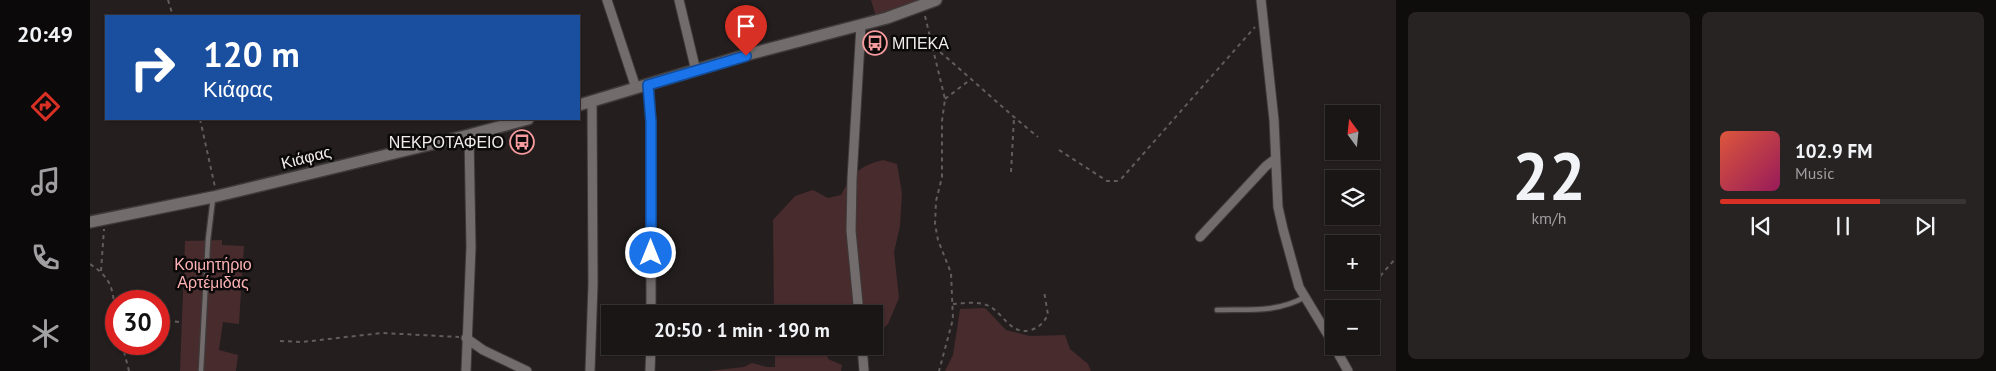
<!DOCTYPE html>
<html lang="en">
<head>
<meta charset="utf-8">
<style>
  body { margin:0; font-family:"PT Sans",sans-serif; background:#282323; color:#f1f3f6; height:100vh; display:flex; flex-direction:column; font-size:19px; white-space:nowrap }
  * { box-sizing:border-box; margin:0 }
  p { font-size:16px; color:#a09fa1 }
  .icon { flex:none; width:28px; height:28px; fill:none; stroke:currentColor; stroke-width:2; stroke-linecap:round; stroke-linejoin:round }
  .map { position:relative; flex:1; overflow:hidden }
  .panel { display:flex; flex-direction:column; gap:12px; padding:12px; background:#0f0c0c; width:600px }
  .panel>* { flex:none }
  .hud { position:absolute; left:15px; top:15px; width:475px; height:105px; border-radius:0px; box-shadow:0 1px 4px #0004,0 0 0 1px #393535; background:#1a4fa0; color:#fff; overflow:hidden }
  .needle { width:32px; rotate:345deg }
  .buttons { position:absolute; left:1235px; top:105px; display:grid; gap:10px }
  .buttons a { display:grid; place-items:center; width:55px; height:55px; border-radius:0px; background:#1b1616; box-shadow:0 1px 4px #0004,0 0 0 1px #393535; font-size:25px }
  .speed { position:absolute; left:15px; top:290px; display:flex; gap:10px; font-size:25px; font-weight:700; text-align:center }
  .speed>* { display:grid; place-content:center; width:65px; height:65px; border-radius:50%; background:#1b1616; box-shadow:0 1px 4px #0004,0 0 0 1px #393535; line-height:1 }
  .speed .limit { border:8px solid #d22; background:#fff; color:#111 }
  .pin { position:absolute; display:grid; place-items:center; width:42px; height:42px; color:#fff; margin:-51px -21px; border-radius:50% 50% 50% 0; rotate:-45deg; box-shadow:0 0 5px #0007 }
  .pin .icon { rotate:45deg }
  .me { position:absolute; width:55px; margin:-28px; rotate:0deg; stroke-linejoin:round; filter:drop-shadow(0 0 4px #0008) }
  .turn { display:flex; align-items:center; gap:18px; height:105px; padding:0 15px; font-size:22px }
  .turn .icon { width:65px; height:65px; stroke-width:2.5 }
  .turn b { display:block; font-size:35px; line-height:42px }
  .panel .tile { flex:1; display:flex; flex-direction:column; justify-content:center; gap:8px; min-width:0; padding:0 18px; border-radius:8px; background:#282323 }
  .panel .dial { align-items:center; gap:0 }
  .dial b { font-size:65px; line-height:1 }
  .song { display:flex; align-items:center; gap:15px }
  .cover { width:60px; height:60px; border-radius:8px; background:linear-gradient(135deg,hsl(10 70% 55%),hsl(330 70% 35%)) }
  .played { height:5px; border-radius:2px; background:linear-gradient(90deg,#d93025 65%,#393535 65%) }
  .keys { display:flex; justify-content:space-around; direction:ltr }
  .panel .tiles { flex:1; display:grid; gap:12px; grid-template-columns:repeat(2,1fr) }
  .trip { position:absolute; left:511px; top:305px; width:282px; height:50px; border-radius:0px; background:#1b1616; box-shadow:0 1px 4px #0004,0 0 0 1px #393535; font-weight:600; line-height:50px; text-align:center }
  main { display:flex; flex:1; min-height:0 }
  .menu { display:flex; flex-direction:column; width:90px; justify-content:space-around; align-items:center; background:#0b0909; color:#a09fa1 }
  .menu .icon { width:35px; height:35px }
  .menu .on { color:#d93025 }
  .menu b { font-size:22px; color:#f1f3f6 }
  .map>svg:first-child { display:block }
  .green { fill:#482b2d }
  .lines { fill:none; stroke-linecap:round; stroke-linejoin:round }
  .service-casing { stroke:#3f3a3a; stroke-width:7 }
  .minor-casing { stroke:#3f3a3a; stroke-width:11 }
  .tertiary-casing { stroke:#3f3a3a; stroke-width:14 }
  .path { stroke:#625d5d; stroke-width:2; stroke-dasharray:4 4; stroke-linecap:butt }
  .service { stroke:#736c6d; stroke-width:4.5 }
  .minor { stroke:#736c6d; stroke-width:9 }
  .tertiary { stroke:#736c6d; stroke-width:11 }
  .route-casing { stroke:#114b97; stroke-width:12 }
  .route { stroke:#1a73e8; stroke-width:9 }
  .labels { text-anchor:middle; stroke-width:5; stroke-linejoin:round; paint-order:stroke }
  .poi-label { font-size:16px; fill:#f1eded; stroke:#0b0909; text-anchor:start }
  .street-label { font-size:16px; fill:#f1eded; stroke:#0b0909 }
  .park-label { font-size:16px; fill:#fdb3b5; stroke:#0b0909 }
</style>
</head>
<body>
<main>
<nav class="menu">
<b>20:49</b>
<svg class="icon on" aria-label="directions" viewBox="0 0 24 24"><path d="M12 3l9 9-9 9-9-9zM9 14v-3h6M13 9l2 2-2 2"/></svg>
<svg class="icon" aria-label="music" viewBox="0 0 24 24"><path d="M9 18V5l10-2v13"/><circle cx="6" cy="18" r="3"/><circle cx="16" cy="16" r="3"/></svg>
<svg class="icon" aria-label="phone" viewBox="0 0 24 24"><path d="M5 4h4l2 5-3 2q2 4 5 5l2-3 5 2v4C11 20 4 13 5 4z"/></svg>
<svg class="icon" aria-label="climate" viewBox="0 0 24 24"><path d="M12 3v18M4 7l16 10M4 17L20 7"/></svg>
</nav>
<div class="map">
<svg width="1306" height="371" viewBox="0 0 1306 371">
  <rect width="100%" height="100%" fill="#241e1e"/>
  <!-- green -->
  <path class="green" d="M781,0H834L786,17Z
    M793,160L807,164L812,193L810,226L804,252L809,298L798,324L785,336V314H684L683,220L705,196L723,190L738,198L751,195C763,173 769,166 793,160Z
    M132,240V245L154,246L149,324L133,322L129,350L148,355L146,371H90L95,241Z
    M895,308L916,330L940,336L975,335L980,349L998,364L1001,371H855L863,355L870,309Z
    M685,346H737L738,359L752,365L751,371H618L654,367L662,363L677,367H685Z"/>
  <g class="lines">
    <!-- service casing -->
    <g class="service-casing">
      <path id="service" d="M1127,310C1159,309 1186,313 1215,297
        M111,371L118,240L123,198"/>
    </g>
    <!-- minor casing -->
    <g class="minor-casing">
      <path id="minor" d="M517,0L546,88
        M589,0L606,71
        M1171,0L1184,120L1188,207L1193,229L1209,287L1244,345
        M559,85L561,122V314
        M1110,237L1176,166L1185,159
        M769,314L761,231L762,179L771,25
        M376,338L393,350L437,371
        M772,346L774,371
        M1244,346L1258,371
        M376,371L381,247L379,135
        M500,371L503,284L502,101
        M560,371L561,346"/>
    </g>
    <!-- tertiary casing -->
    <g class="tertiary-casing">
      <path id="tertiary" d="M489,105L656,55L797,18L846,0
        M0,222L123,197L379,135L438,119"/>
    </g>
    <!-- path -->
    <path class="path" d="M78,0L83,16
      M835,16L855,99L852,121V177L846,201L845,224L848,240L861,273L863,319L849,371
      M844,47C879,76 912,108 948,137
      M855,99L881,79
      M110,119L125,187
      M969,150L1017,181H1027L1032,178L1165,27
      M921,172L924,118
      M0,264C24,280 22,290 26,316
      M11,271L14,229
      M1285,282L1306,258
      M863,304C874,303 888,301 899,306C914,314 921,336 941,330C950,327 953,323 958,315L954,291
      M69,320L90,322
      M190,341L212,342L292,333L369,337
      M32,344L39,371"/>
    <!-- service -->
    <use href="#service" class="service"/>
    <!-- minor -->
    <use href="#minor" class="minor"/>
    <!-- tertiary -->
    <use href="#tertiary" class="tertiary"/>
  </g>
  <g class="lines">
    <!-- route casing -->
    <g class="route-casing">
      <path id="route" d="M561,253V122L558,85L656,56"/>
    </g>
    <!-- route -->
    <use href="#route" class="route"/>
  </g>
  <!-- icons -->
  <defs>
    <g id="bus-ring" transform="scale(1.25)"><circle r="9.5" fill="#0b0909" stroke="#f59b9e" stroke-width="1.5"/><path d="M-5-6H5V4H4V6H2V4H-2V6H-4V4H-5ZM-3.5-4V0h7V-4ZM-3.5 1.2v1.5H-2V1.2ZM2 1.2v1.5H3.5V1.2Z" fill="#f59b9e"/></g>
  </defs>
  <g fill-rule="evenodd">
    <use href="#bus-ring" x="785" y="43"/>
    <use href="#bus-ring" x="432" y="142"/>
  </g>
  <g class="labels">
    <!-- poi labels -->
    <g class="poi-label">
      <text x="802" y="49">ΜΠΕΚΑ</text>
      <text x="414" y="148" text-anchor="end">ΝΕΚΡΟΤΑΦΕΙΟ</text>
    </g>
    <!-- street labels -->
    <g class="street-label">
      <text transform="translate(216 157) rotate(-14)" y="6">Κιάφας</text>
    </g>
    <!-- park labels -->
    <g class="park-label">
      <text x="123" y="270">Κοιμητήριο<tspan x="123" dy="18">Αρτέμιδας</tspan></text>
    </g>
  </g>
</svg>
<div class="buttons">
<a><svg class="needle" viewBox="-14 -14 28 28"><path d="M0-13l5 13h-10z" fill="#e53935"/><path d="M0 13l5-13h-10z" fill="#a09fa1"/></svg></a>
<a><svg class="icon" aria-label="layers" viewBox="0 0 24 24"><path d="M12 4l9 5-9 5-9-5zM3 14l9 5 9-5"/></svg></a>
<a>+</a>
<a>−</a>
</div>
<div class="speed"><div class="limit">30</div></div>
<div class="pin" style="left:656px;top:56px;background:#d93025"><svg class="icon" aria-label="arrive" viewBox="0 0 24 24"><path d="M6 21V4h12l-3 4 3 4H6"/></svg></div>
<svg class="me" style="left:561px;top:253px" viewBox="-20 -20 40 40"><circle r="17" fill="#1a73e8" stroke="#fff" stroke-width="3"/><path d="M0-11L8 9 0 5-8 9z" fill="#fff"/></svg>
<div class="trip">20:50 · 1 min · 190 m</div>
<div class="hud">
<div class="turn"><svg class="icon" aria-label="right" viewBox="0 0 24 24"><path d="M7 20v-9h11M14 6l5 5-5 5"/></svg><div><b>120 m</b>Κιάφας</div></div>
</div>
</div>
<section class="panel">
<div class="tiles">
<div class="tile dial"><b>22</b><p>km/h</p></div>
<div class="tile">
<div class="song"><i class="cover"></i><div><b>102.9 FM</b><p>Music</p></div></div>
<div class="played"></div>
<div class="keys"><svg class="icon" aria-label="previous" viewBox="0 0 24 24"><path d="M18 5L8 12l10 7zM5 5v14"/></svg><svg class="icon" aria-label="pause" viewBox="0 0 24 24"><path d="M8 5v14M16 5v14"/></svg><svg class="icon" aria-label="next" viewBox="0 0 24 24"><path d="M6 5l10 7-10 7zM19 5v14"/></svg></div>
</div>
</div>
</section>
</main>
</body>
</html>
